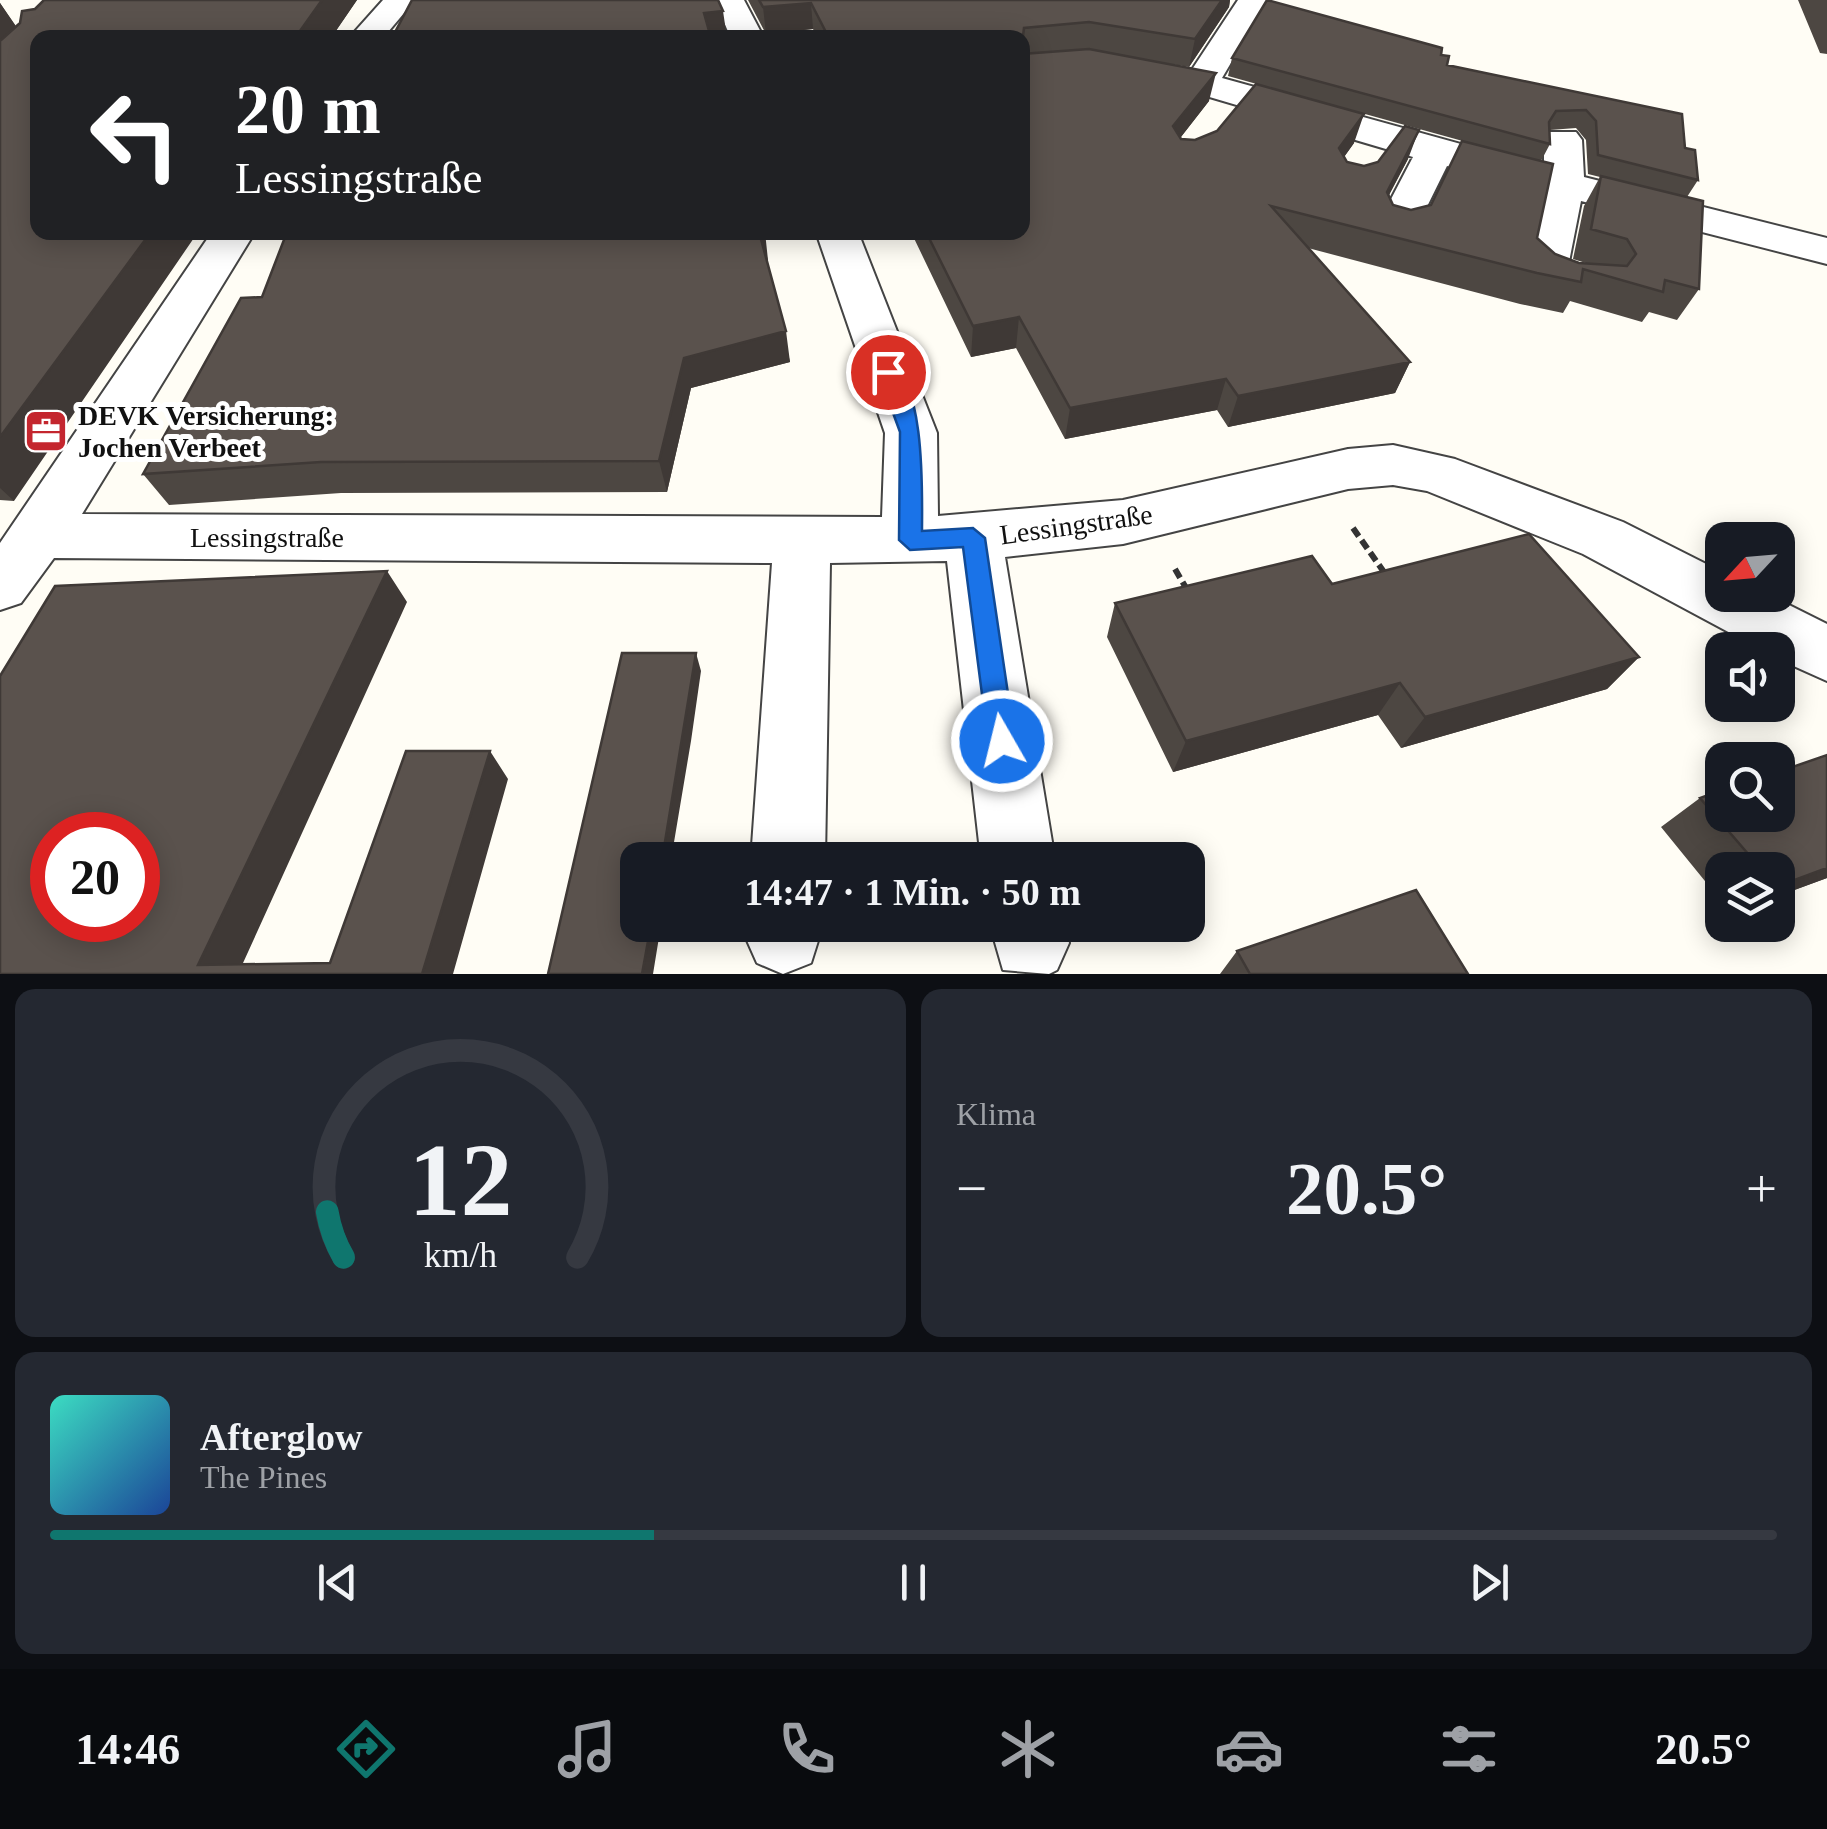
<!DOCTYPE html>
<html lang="de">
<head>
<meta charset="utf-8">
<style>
  body { margin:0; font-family:Georgia,serif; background:#242831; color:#f1f3f6; height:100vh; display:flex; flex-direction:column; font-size:38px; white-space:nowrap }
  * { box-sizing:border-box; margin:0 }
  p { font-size:32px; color:#9ea1a6 }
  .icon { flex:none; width:55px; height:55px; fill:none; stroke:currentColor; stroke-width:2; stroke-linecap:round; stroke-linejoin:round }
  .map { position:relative; height:974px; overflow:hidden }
  .panel { display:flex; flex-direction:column; gap:15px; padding:15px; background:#0d0f14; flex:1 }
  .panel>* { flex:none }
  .hud { position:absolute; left:30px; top:30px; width:1000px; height:210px; border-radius:20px; box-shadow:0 5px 25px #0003; background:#202124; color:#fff; overflow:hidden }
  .needle { width:65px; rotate:244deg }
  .buttons { position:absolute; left:1705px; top:522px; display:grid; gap:20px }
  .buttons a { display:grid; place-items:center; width:90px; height:90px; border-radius:20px; background:#171b24; box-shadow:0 5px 25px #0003; font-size:50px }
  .speed { position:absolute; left:30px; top:812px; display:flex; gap:20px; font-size:50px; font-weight:700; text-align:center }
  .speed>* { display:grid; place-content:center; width:130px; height:130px; border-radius:50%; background:#171b24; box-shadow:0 5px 25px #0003; line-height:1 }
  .speed .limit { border:15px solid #d22; background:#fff; color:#111 }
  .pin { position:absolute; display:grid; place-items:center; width:85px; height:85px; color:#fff; margin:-42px; border:5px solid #fff; border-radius:50%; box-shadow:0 2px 10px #0007 }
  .me { position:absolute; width:110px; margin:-55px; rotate:352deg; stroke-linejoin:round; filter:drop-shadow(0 0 8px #0008) }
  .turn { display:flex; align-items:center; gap:35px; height:210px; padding:0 40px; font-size:45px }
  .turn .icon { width:130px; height:130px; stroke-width:2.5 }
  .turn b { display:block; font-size:70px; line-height:85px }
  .big { font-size:75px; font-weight:700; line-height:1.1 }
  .panel .tile { flex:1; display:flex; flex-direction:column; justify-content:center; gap:15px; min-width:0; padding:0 35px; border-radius:20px; background:#242831 }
  .panel .dial { align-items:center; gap:0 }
  .dial svg { height:260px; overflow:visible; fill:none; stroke:#363941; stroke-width:7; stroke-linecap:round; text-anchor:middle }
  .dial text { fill:#f1f3f6; stroke:none }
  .song { display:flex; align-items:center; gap:30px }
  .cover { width:120px; height:120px; border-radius:15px; background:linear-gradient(135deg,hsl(170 70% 55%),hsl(220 70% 35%)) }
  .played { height:10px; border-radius:5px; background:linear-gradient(90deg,#0f766e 35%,#363941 35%) }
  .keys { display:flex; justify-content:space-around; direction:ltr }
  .heat { display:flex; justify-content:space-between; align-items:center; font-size:55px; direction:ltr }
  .panel .tiles { flex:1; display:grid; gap:15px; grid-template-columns:1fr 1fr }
  .tile:last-child { grid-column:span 2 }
  .trip { position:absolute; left:620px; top:842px; width:585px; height:100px; border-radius:20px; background:#171b24; box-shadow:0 5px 25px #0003; font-weight:700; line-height:100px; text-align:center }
  .tabs { display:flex; height:160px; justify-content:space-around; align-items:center; background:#090b0e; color:#9ea1a6 }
  .tabs .icon { width:70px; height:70px }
  .tabs .on { color:#0f766e }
  .tabs b { font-size:45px; color:#f1f3f6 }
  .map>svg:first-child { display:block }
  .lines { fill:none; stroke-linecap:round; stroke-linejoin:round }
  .minor-casing { stroke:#444; stroke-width:4 }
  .path { stroke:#333; stroke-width:6; stroke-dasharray:10 5; stroke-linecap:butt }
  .minor { fill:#fff; fill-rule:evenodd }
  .wall { fill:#4d4742; fill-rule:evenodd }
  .shaded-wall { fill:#3f3936 }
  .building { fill:#5a524d; stroke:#3f3936; stroke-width:2.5; fill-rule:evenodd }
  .route { fill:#1a73e8; stroke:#114b97; stroke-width:2.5 }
  .labels { text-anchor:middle; stroke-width:10; stroke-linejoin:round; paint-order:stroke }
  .poi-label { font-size:28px; font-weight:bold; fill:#111; stroke:#fff; text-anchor:start }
  .street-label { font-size:28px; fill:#111; stroke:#fff }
</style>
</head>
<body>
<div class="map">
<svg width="1827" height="974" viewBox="0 0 1827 974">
  <rect width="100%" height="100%" fill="#fffdf5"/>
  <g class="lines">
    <!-- minor casing -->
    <g class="minor-casing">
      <path id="minor" d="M383,0H415L383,38H349Z
        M714,0H744L764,38H731Z
        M1238,0H1268L1222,78L1544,167V140L1550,132H1576L1582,140L1584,177L1827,238V264L1581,201L1569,262L1607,273L1613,283L1607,293C1584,298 1538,289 1524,269L1542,191L1447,166L1414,233L1399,237L1384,233L1378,224L1413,157L1196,93L1086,73L1022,79V59L1086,53L1191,71Z
        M212,232H255L82,514L882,517L885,433L816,232H858L937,433L938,516L1123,500L1348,449L1393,445L1455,459L1623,522L1722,572V595H1769L1827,624V681L1778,659V650H1762L1583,554L1427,491L1393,485L1348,489L1123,544L1005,557L1055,860H981L947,561L830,563L825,860H751L772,563L54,558L21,603L0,610V543Z
        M747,925H823L811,963L783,974L757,963L745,936Z
        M990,925H1066L1069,943L1057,970L1049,974L1003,970Z"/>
    </g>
    <!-- path -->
    <path class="path" d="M1353,528L1386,575
      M1175,569L1189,593"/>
    <!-- minor -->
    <use href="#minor" class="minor"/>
  </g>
  <!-- wall -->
  <path class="wall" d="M44,0H357L331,38H38L14,501L0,500V3L16,27Z
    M748,0H1230L1229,7L1189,67L1134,58L1209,101L1180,138L1181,139L1354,143L1344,157L1347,162L1364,166L1408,159L1388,196L1393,205L1411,210L1431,205L1488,148L1228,76L1232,58L1441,55L1447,65L1682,114L1685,148L1698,180L1687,197L1699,289L1677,320L1649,312L1642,322L1570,301L1563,313L1520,304L1308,248L1410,362L1395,393L1228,427L1217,410L1065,439L1016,348L971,357L911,232H1022V38H817L813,29L766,34ZM1576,128L1586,140L1588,174L1600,177L1584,206L1573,259L1589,264L1579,263L1555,254L1537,238L1541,161L1550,144V130Z
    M1798,0H1827V54L1820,53Z
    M767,260L790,362L691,388L667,492L341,493L169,505L143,474L241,298L768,260Z
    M1332,584L1639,657L1607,689L1401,748L1378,715L1173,772L1107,637L1115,603Z
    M1827,755V878L1778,896V870H1722V902L1661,827L1700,798Z
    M1237,951L1468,974H1220Z"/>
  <!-- shaded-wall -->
  <path class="shaded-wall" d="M322,0H357L331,38H295Z
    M1222,0H1230L1229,7L1189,67L1195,39Z
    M0,3L18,29L0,47Z
    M811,3L813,29L766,34L763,7Z
    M723,11L727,38H708L704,13Z
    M1216,73L1209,101L1167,155L1173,126Z
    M1364,114L1354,143L1329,178L1339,148Z
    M1419,130L1408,159L1375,222L1387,192Z
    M151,232H198L14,501L0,488V437Z
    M759,232H765L768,260H762Z
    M1019,317L1016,348L971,357L973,326Z
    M786,331L790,362L691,388L667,492L659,461L684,358Z
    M1410,362L1395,393L1228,427L1238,396Z
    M1226,379L1217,410L1065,439L1070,408Z
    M387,571L407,602L238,974L198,965Z
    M696,653L701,671L691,741L671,860H662Z
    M1639,657L1607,689L1401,748L1425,717Z
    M1400,683L1378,715L1173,772L1186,741Z
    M490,751L508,779L453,974H422Z
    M1827,868V878L1778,896V886Z
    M651,925H661L653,974H642Z"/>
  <!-- building -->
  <path class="building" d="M44,0H322L295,38H38V232H151L0,437V41L20,23L22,11L35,9Z
    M412,0H718L723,11L704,13L711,38H392Z
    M759,0H1222L1195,39L1089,22L1024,28L1022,44V38H829L811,3L763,7Z
    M1267,0L1442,48L1441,55L1449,56L1447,65L1682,114L1685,148L1695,150L1698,180L1598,155L1596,121L1586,110L1556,111L1549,122L1550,144L1232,58Z
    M1089,49L1216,73L1173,126L1181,139L1195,140L1217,131L1256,84L1364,114L1339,148L1347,162L1364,166L1378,162L1405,126L1419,130L1387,192L1393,205L1411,210L1431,205L1462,141L1553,164L1537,238L1555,254L1579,263L1627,266L1636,254L1627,239L1591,229L1601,176L1703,201L1699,289L1665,280L1663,292L1583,269L1581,282L1537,273L1271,206L1410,362L1238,396L1226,379L1070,408L1019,317L973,326L926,232H1022V54Z
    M287,232H759L786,331L684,358L659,461L321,462L143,474L241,298L262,297Z
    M1529,534L1639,657L1425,717L1400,683L1186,741L1115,603L1312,556L1332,584Z
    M387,571L198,965L330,963L406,751H490L422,974H0V676L55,586ZM52,835H138V920H52Z
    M622,653H696L662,860H638V925H651L642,974H548Z
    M1827,755V868L1778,886V870H1762L1700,798L1722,790V815H1778V772Z
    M1416,890L1468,974H1250L1237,951Z"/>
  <!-- route -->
  <path class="route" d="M888,365C926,377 922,497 922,531L973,528L985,538L1015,741L1011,750L1002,754L992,750L988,741L963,547L910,550L899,540L900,432L878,372Z"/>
  <!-- icons -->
  <defs>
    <g id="office-square" transform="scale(2.25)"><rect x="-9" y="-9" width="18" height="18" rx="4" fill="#c4262e" stroke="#fff"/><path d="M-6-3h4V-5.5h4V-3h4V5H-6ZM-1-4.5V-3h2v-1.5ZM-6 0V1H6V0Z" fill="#fff"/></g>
  </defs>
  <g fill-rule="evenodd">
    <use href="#office-square" x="46" y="431"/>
  </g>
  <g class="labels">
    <!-- poi labels -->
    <g class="poi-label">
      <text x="78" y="425">DEVK Versicherung:<tspan x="78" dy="32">Jochen Verbeet</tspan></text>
    </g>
    <!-- street labels -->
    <g class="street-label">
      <text transform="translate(1076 524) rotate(-8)" y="10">Lessingstraße</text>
      <text x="267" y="547">Lessingstraße</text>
    </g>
  </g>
</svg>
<div class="buttons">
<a><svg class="needle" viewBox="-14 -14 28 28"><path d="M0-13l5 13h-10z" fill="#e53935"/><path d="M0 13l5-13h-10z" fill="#9ea1a6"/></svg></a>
<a><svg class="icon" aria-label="sound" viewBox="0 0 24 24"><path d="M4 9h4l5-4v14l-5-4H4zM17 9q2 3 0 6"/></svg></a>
<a><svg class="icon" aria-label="search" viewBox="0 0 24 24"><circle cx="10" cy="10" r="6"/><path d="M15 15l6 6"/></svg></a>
<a><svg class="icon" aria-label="layers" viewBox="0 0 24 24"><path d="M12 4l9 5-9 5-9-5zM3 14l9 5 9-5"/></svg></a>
</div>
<div class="speed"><div class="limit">20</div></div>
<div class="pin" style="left:888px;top:372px;background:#d93025"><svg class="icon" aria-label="arrive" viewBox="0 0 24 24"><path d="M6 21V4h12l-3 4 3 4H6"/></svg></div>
<svg class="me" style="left:1002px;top:741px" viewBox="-20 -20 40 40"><circle r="17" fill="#1a73e8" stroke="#fff" stroke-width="3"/><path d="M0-11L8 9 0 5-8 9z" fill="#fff"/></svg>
<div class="trip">14:47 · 1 Min. · 50 m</div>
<div class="hud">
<div class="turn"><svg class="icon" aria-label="left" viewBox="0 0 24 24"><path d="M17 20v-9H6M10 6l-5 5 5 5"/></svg><div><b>20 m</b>Lessingstraße</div></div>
</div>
</div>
<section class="panel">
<div class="tiles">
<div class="tile dial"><svg viewBox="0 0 100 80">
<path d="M14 69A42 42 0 1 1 86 69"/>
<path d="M14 69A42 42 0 0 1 9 55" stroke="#0f766e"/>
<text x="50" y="56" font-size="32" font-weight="700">12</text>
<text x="50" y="72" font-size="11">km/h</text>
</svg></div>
<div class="tile"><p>Klima</p>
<div class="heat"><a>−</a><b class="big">20.5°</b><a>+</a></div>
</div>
<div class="tile">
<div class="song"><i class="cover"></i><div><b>Afterglow</b><p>The Pines</p></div></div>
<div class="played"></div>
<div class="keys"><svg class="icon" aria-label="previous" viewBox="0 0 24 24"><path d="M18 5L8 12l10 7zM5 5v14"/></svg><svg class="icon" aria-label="pause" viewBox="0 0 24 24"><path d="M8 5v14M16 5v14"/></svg><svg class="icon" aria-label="next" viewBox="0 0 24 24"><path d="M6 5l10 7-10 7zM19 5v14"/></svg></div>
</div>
</div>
</section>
<nav class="tabs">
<b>14:46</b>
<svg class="icon on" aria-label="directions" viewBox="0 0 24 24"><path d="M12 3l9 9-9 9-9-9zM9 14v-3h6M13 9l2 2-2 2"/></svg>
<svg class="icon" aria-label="music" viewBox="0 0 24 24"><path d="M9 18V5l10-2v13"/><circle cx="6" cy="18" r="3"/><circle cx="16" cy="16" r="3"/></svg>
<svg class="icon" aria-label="phone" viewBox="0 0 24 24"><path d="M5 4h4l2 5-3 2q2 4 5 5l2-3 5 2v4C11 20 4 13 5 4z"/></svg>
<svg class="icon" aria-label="climate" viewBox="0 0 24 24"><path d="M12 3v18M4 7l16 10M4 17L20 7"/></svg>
<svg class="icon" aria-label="car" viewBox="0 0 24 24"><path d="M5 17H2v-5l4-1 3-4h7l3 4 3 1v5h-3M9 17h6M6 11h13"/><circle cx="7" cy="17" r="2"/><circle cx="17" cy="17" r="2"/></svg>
<svg class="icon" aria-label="filters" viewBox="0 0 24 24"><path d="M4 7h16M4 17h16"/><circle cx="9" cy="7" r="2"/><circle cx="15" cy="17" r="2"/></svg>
<b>20.5°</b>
</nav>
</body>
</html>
